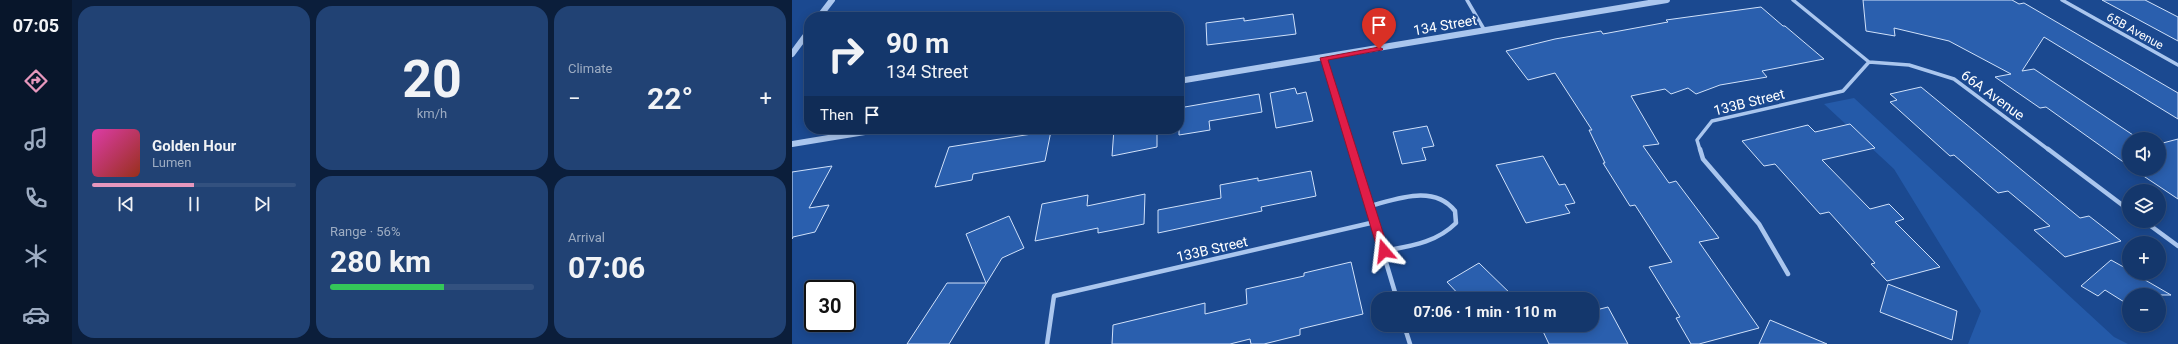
<!DOCTYPE html>
<html lang="en">
<head>
<meta charset="utf-8">
<style>
  body { margin:0; font-family:Roboto,sans-serif; background:#214274; color:#f1f3f6; height:100vh; display:flex; flex-direction:column; font-size:15px; white-space:nowrap }
  * { box-sizing:border-box; margin:0 }
  p { font-size:13px; color:#9dacc2 }
  .icon { flex:none; width:22px; height:22px; fill:none; stroke:currentColor; stroke-width:2; stroke-linecap:round; stroke-linejoin:round }
  .map { position:relative; flex:1; overflow:hidden }
  .sheet { display:flex; flex-direction:column; gap:6px; padding:6px; background:#0b1e3b; width:720px }
  .sheet>* { flex:none }
  .guide { position:absolute; left:12px; top:12px; width:380px; height:122px; border-radius:16px; box-shadow:0 2px 10px #0003,0 0 0 1px #33517f; background:#14376c; color:#f1f3f6; overflow:hidden }
  .buttons { position:absolute; left:1330px; top:132px; display:grid; gap:8px }
  .buttons a { display:grid; place-items:center; width:44px; height:44px; border-radius:50%; background:#14376c; box-shadow:0 2px 10px #0003,0 0 0 1px #33517f; font-size:20px }
  .speed { position:absolute; left:12px; top:280px; display:flex; gap:8px; font-size:20px; font-weight:700; text-align:center }
  .speed>* { display:grid; place-content:center; width:52px; height:52px; border-radius:50%; background:#14376c; box-shadow:0 2px 10px #0003,0 0 0 1px #33517f; line-height:1 }
  .speed .limit { border:2px solid #111; border-radius:6px; background:#fff; color:#111 }
  .pin { position:absolute; display:grid; place-items:center; width:34px; height:34px; color:#fff; margin:-41px -17px; border-radius:50% 50% 50% 0; rotate:-45deg; box-shadow:0 0 4px #0007 }
  .pin .icon { rotate:45deg }
  .me { position:absolute; width:44px; margin:-22px; rotate:343deg; stroke-linejoin:round; filter:drop-shadow(0 0 3px #0008) }
  .turn { display:flex; align-items:center; gap:14px; height:84px; padding:0 16px; font-size:18px }
  .turn .icon { width:52px; height:52px; stroke-width:2.5 }
  .turn b { display:block; font-size:28px; line-height:34px }
  .then { display:flex; align-items:center; height:38px; padding:0 16px; background:#0003; gap:8px; font-size:15px }
  .big { font-size:30px; font-weight:700; line-height:1.1 }
  .sheet .widget { flex:1; display:flex; flex-direction:column; justify-content:center; gap:6px; min-width:0; padding:0 14px; border-radius:16px; background:#214274 }
  .sheet .dial { align-items:center; gap:0 }
  .dial b { font-size:52px; line-height:1 }
  .song { display:flex; align-items:center; gap:12px }
  .cover { width:48px; height:48px; border-radius:6px; background:linear-gradient(135deg,hsl(320 70% 55%),hsl(10 70% 35%)) }
  .played { height:4px; border-radius:2px; background:linear-gradient(90deg,#e797bd 50%,#33517f 50%) }
  .keys { display:flex; justify-content:space-around; direction:ltr }
  .heat { display:flex; justify-content:space-between; align-items:center; font-size:22px; direction:ltr }
  .charge { height:6px; border-radius:3px; background:linear-gradient(90deg,#34c759 56%,#33517f 0) }
  .sheet .tiles { flex:1; display:grid; gap:6px; grid-template-columns:repeat(3,1fr) }
  .widget:first-child { grid-row:span 2 }
  .trip { position:absolute; left:579px; top:292px; width:228px; height:40px; border-radius:16px; background:#14376c; box-shadow:0 2px 10px #0003,0 0 0 1px #33517f; font-weight:700; line-height:40px; text-align:center }
  main { display:flex; flex:1; min-height:0 }
  .dock { display:flex; flex-direction:column; width:72px; justify-content:space-around; align-items:center; background:#08162b; color:#9dacc2 }
  .dock .icon { width:28px; height:28px }
  .dock .current { color:#e797bd }
  .dock b { font-size:18px; color:#f1f3f6 }
  .map>svg:first-child { display:block }
  .green { fill:#245aa9 }
  .building { fill:#2a5fae; stroke:#d0e1fa }
  .lines { fill:none; stroke-linecap:round; stroke-linejoin:round }
  .minor-far1 { stroke:#aac6ee; stroke-width:3.5 }
  .minor { stroke:#aac6ee; stroke-width:4.5 }
  .tertiary { stroke:#aac6ee; stroke-width:6 }
  .route { fill:#e11d48; stroke:#92132f }
  .labels { text-anchor:middle; stroke-width:4; stroke-linejoin:round; paint-order:stroke }
  .far-street-label { font-size:12px; fill:#fff; stroke:#1b4990 }
  .street-label { font-size:14px; fill:#fff; stroke:#1b4990 }
</style>
</head>
<body>
<main>
<nav class="dock">
<b>07:05</b>
<svg class="icon current" aria-label="directions" viewBox="0 0 24 24"><path d="M12 3l9 9-9 9-9-9zM9 14v-3h6M13 9l2 2-2 2"/></svg>
<svg class="icon" aria-label="music" viewBox="0 0 24 24"><path d="M9 18V5l10-2v13"/><circle cx="6" cy="18" r="3"/><circle cx="16" cy="16" r="3"/></svg>
<svg class="icon" aria-label="phone" viewBox="0 0 24 24"><path d="M5 4h4l2 5-3 2q2 4 5 5l2-3 5 2v4C11 20 4 13 5 4z"/></svg>
<svg class="icon" aria-label="climate" viewBox="0 0 24 24"><path d="M12 3v18M4 7l16 10M4 17L20 7"/></svg>
<svg class="icon" aria-label="car" viewBox="0 0 24 24"><path d="M5 17H2v-5l4-1 3-4h7l3 4 3 1v5h-3M9 17h6M6 11h13"/><circle cx="7" cy="17" r="2"/><circle cx="17" cy="17" r="2"/></svg>
</nav>
<section class="sheet">
<div class="tiles">
<div class="widget">
<div class="song"><i class="cover"></i><div><b>Golden Hour</b><p>Lumen</p></div></div>
<div class="played"></div>
<div class="keys"><svg class="icon" aria-label="previous" viewBox="0 0 24 24"><path d="M18 5L8 12l10 7zM5 5v14"/></svg><svg class="icon" aria-label="pause" viewBox="0 0 24 24"><path d="M8 5v14M16 5v14"/></svg><svg class="icon" aria-label="next" viewBox="0 0 24 24"><path d="M6 5l10 7-10 7zM19 5v14"/></svg></div>
</div>
<div class="widget dial"><b>20</b><p>km/h</p></div>
<div class="widget"><p>Climate</p>
<div class="heat"><a>−</a><b class="big">22°</b><a>+</a></div>
</div>
<div class="widget"><p>Range · 56%</p><b class="big">280 km</b><div class="charge"></div></div>
<div class="widget"><p>Arrival</p><b class="big">07:06</b></div>
</div>
</section>
<div class="map">
<svg width="1386" height="344" viewBox="0 0 1386 344">
  <rect width="100%" height="100%" fill="#1b4990"/>
  <!-- green -->
  <path class="green" d="M1062,98L1322,337L1336,344H1176L1189,311L1102,169L1032,104Z"/>
  <!-- building -->
  <path class="building" d="M1071,0H1220L1227,4L1232,3L1386,93V119L1252,37L1230,71L1242,69L1347,139H1337V166L1254,107L1248,108L1203,77L1219,74L1157,41L1102,28L1103,36L1074,31Z
    M1310,0H1353L1386,17V41Z
    M969,7L991,26H993L1032,59L970,71L975,77L928,85L904,94L896,88L879,94L873,89L839,96L867,144L851,146L877,183L884,181L927,238L907,242L967,328L907,344H899L884,318L888,317L857,267L880,262L843,205L838,206L811,163H813L797,130H800L763,73L736,80L714,51L763,39L809,31L811,34L876,22L874,20Z
    M501,14L504,34L415,45L414,23L452,18V21Z
    M1129,87L1288,218L1297,216L1329,241L1273,257L1242,230L1258,226L1216,191L1206,193L1162,155L1158,156L1098,102L1105,100L1098,94Z
    M503,88L505,94L514,92L521,121L484,128L478,93Z
    M467,94L470,112L417,121L418,130L387,135V108Z
    M1058,124L1083,148L1030,160L1078,209L1097,204L1112,219L1103,222L1148,267L1095,281L1079,264L1083,263L1037,212L1028,214L983,164L972,166L950,141L1016,125L1023,132Z
    M635,126L642,146L630,148L634,160L610,164L601,132Z
    M322,129H365V147L320,156Z
    M259,131L253,161L181,174L180,180L143,187L157,147Z
    M1386,139V199L1341,169H1367V144Z
    M751,156L767,185L773,184L783,203L773,205L778,213L734,223L704,165Z
    M40,166L17,208L37,205L23,232L1,237L0,239V172Z
    M519,171L524,196L469,207L470,211L366,233V210L429,198L428,185L466,178V181Z
    M353,194L352,224L306,233V228L243,241L250,204L296,195L295,206Z
    M217,216L232,248L210,258L157,344H115L155,283H194L174,234Z
    M1319,260L1337,270V273H1341L1379,295H1337V305L1313,290L1306,296L1289,286Z
    M559,262L571,314L508,329V335L472,344H459L458,339L438,344H320L321,325L413,303V314L455,304L454,289L512,276V273Z
    M687,263L724,299H671L655,282Z
    M1096,284L1165,311L1160,340L1088,312Z
    M816,307L836,344H757L748,325H800V311Z
    M978,320L1035,344H967Z"/>
  <g class="lines">
    <!-- minor-far1 -->
    <path class="minor-far1" d="M675,0L693,31
      M1001,0L1077,62L1117,65L1162,79L1257,150
      M1270,0L1386,65
      M532,58L560,150
      M908,150L905,140L920,121L1051,91L1077,62"/>
    <!-- minor -->
    <path class="minor" d="M560,149L605,299
      M908,149L911,159L967,224L996,274
      M1256,149L1337,210
      M578,206C605,199 642,184 663,211L664,223C644,243 618,246 592,251
      M1352,221L1386,246
      M612,325L618,344
      M255,344L262,296L583,222"/>
    <!-- tertiary -->
    <path class="tertiary" d="M27,17L40,0
      M0,54L17,31
      M387,81L875,0
      M0,144L91,129"/>
  </g>
  <!-- route -->
  <path class="route" d="M587,47L591,49L590,50L536,60L597,251L592,255L586,251L528,58Z"/>
  <g class="labels">
    <!-- far-street labels -->
    <g class="far-street-label">
      <text transform="translate(1343 31) rotate(29)" y="4">65B Avenue</text>
    </g>
    <!-- street labels -->
    <g class="street-label">
      <text transform="translate(653 25) rotate(-10)" y="5">134 Street</text>
      <text transform="translate(1201 95) rotate(36)" y="5">66A Avenue</text>
      <text transform="translate(957 102) rotate(-14)" y="5">133B Street</text>
      <text transform="translate(420 249) rotate(-13)" y="5">133B Street</text>
    </g>
  </g>
</svg>
<div class="buttons">
<a><svg class="icon" aria-label="sound" viewBox="0 0 24 24"><path d="M4 9h4l5-4v14l-5-4H4zM17 9q2 3 0 6"/></svg></a>
<a><svg class="icon" aria-label="layers" viewBox="0 0 24 24"><path d="M12 4l9 5-9 5-9-5zM3 14l9 5 9-5"/></svg></a>
<a>+</a>
<a>−</a>
</div>
<div class="speed"><div class="limit">30</div></div>
<div class="pin" style="left:587px;top:49px;background:#d93025"><svg class="icon" aria-label="arrive" viewBox="0 0 24 24"><path d="M6 21V4h12l-3 4 3 4H6"/></svg></div>
<svg class="me" style="left:592px;top:251px" viewBox="-20 -20 40 40"><path d="M0-17L14 15 0 8-14 15z" fill="#e11d48" stroke="#fff" stroke-width="4"/></svg>
<div class="trip">07:06 · 1 min · 110 m</div>
<div class="guide">
<div class="turn"><svg class="icon" aria-label="right" viewBox="0 0 24 24"><path d="M7 20v-9h11M14 6l5 5-5 5"/></svg><div><b>90 m</b>134 Street</div></div>
<div class="then">Then<svg class="icon" aria-label="arrive" viewBox="0 0 24 24"><path d="M6 21V4h12l-3 4 3 4H6"/></svg></div>
</div>
</div>
</main>
</body>
</html>
